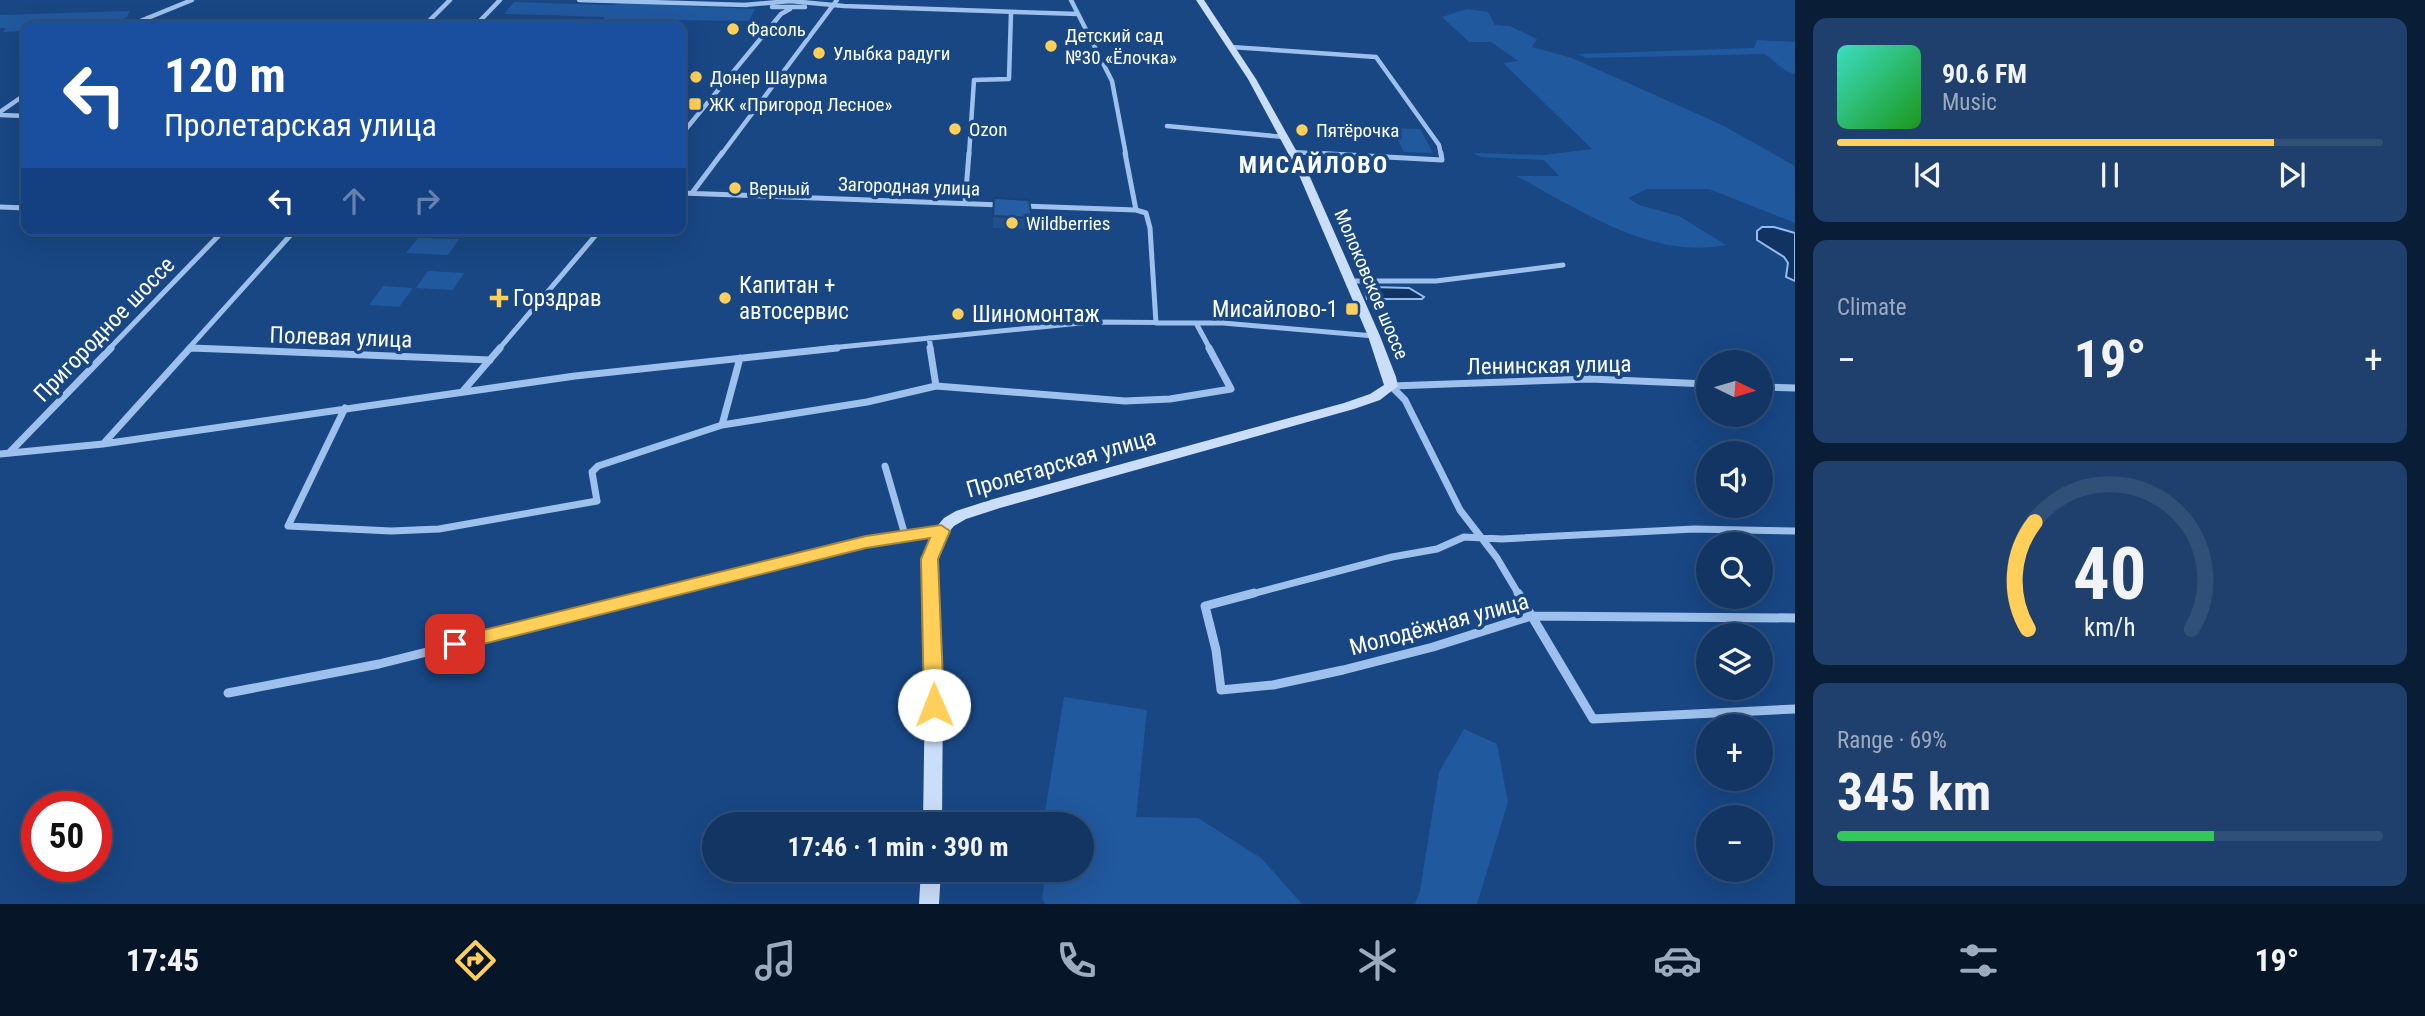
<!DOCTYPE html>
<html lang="en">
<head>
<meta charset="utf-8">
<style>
  body { margin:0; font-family:"Roboto Condensed",sans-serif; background:#1f406c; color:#f1f3f6; height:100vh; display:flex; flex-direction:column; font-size:26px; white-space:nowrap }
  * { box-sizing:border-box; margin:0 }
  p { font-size:23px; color:#9cabbe }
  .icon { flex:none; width:38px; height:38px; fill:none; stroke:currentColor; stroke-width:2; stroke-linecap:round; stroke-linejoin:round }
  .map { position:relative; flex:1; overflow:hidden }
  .panel { display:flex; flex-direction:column; gap:18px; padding:18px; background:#0a1d36; width:630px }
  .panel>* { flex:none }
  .banner { position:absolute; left:21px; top:21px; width:665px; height:214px; border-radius:14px; box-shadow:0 7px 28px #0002,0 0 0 2px #315078; background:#1a4fa0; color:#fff; overflow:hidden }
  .needle { width:46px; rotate:95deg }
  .controls { position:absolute; left:1696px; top:350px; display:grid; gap:14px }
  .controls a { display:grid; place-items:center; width:77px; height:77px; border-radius:50%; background:#123563; box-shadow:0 7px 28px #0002,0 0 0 2px #315078; font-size:35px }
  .speed { position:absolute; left:21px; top:791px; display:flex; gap:14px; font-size:35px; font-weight:700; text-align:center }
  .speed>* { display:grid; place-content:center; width:91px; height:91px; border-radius:50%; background:#123563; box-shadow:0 7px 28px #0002,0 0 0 2px #315078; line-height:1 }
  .speed .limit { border:10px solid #d22; background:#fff; color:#111 }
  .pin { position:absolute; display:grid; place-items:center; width:60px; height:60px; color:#fff; margin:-30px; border-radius:14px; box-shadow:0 4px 10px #0006 }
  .me { position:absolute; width:77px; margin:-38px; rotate:359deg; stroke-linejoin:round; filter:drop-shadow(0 0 5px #0008) }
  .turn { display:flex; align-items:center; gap:24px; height:147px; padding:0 28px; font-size:32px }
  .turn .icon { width:91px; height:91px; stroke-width:2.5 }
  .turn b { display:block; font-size:49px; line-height:60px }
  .lanes { display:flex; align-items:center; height:66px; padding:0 28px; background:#0003; justify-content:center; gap:35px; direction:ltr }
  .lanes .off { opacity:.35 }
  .big { font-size:52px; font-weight:700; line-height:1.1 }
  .panel .tile { flex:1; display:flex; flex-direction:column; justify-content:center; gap:10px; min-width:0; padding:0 24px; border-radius:14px; background:#1f406c }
  .panel .dial { align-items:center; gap:0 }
  .dial svg { height:182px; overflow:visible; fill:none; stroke:#315078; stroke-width:7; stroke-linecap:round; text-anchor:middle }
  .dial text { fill:#f1f3f6; stroke:none }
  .song { display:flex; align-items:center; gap:21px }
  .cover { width:84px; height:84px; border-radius:10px; background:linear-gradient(135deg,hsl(170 70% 55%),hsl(120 70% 35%)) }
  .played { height:7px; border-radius:4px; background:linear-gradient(90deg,#ffcf59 80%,#315078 80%) }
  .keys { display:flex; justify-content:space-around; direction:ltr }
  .heat { display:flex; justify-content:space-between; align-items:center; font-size:38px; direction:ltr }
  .charge { height:10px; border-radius:5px; background:linear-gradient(90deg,#34c759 69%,#315078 0) }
  .trip { position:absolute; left:702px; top:812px; width:392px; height:70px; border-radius:35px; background:#123563; box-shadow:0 7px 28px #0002,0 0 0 2px #315078; font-weight:700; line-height:70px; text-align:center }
  .tab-bar { display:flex; height:112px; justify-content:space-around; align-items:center; background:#071528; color:#9cabbe }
  .tab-bar .icon { width:49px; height:49px }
  .tab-bar .current { color:#ffcf59 }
  .tab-bar b { font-size:32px; color:#f1f3f6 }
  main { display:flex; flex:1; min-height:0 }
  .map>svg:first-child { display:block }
  .green { fill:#21599e }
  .water { fill:#103362; stroke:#90bcef; stroke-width:2 }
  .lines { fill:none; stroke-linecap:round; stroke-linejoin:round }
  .street-far3 { stroke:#9dc1ec; stroke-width:4.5 }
  .street-far2 { stroke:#9dc1ec; stroke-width:5 }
  .street-far1 { stroke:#9dc1ec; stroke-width:7 }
  .street { stroke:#9dc1ec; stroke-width:9 }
  .secondary { fill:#cadef9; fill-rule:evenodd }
  .wall { fill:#21518c }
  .building { fill:#265ea3; stroke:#1b4272; stroke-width:2 }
  .route { fill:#ffcf59; stroke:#a6873a; stroke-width:2 }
  .poi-dot { fill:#ffcf59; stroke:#184784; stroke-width:2.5 }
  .labels { text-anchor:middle; stroke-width:7; stroke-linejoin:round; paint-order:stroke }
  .far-poi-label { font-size:19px; fill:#fff; stroke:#184784; text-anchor:start }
  .far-street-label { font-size:19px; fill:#fff; stroke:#184784 }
  .poi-label { font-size:23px; fill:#fff; stroke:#184784; text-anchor:start }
  .street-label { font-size:23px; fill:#fff; stroke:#184784 }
  .far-district-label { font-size:24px; font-weight:bold; letter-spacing:2px; fill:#fff; stroke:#184784 }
</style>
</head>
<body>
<main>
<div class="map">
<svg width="1795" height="904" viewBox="0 0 1795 904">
  <rect width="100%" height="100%" fill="#184784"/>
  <!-- green -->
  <path class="green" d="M514,2L612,5L622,3L755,9L749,21L604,19V17L504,14Z
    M1467,9L1488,12L1495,25L1510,26L1537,39L1532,47L1572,58L1722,125L1795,166V223L1709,189H1647L1628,198L1639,205L1679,216L1726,245C1650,260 1580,209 1516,176H1559L1544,160L1481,157L1473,153L1544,155L1592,149L1503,63L1518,61L1491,42H1469L1442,17Z
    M130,11L127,17L118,22L26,26V31L3,32L6,28H0V15Z
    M1757,40L1795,42V74L1786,71L1765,54L1586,58L1578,54L1754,48Z
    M1392,128L1420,129L1433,153L1404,152Z
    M418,238L459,239L448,255L406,253Z
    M428,271L464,273L453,290L416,288Z
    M383,286L413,288L399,307L369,305Z
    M1064,697L1147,710L1136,817L1198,818L1261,858L1302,904H1045L1042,898L1046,870H1082V824H1043Z
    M1464,729L1497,744L1508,802L1477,904H1415L1420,891L1439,772Z"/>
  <!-- water -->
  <path class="water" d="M1762,227H1774L1795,233V281L1786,277L1788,263L1784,257L1757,240V231Z
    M1372,287L1409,288L1424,297L1422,299H1367L1365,290Z"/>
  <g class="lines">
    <!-- street-far3 -->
    <path class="street-far3" d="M579,0L747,5
      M1071,0L1112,81L1126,155
      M744,5L790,1L844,6L1078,14
      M772,7H805
      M128,26L192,0
      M424,26L450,0
      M475,26L500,0
      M1231,47L1376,57L1439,145L1441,155
      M0,112L26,94
      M0,115L26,116
      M1167,126L1284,137
      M681,135L781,14L790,9
      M1292,152L1345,155
      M721,155L837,0
      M969,155L974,80L1009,79L1011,12"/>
    <!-- street-far2 -->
    <path class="street-far2" d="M1125,153L1136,210
      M1312,153L1442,160L1441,153
      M681,193L1001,205
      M692,193L722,153
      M965,203L969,153
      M1023,206L1136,210L1146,213L1150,228L1156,323
      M0,207L26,208
      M1349,281H1436L1563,265
      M1196,323L1210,349
      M929,338L931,349
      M191,348L223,349
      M109,349L225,229
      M188,349L296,229
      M499,349L601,229
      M820,349L1091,322L1223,323L1374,336"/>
    <!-- street-far1 -->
    <path class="street-far1" d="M191,348L490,360
      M936,386L1125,401L1170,399L1231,389L1209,348
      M1391,386L1405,400L1460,510L1497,558L1519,595
      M1392,386L1590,379L1708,384
      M1760,387L1795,388
      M463,391L500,348
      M345,408L288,526L391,531L439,529L597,501L592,472L598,466L722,425L740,358
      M722,425L867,402L936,386L930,348
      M104,443L190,348
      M9,453L111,348
      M0,454L103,444L575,376L837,348
      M885,466L905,535
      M655,595L890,536L941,531
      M1248,595L1392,557L1437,549L1464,537L1502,539L1694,529L1795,531"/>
    <!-- street -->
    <path class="street" d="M1254,593L1205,606L1216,650L1221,690L1273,685L1343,670L1433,647L1531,616L1795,618
      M1518,593L1593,719L1795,709
      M228,693L379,664L662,593"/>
    <!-- secondary -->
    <path class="secondary" d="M1196,0H1204L1256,79L1306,168L1380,336L1396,377L1398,386L1380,400L1354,409L1000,508L966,519L954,526L948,533L938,559L943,687L942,824H923L925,687L922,559L933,531L944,518L956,511L990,500L1344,403L1370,394L1384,385L1368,336L1296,168L1248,79Z
      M921,870H941L939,904H919Z"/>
  </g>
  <!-- wall -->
  <path class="wall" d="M994,198L1032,218L1031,229L993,228Z"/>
  <!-- building -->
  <path class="building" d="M994,198L1029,200L1032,218L993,216Z"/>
  <!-- route -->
  <path class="route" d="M941,525L950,531L938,559L944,705L941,711L934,713L927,711L924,705L921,559L930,538L866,548L455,651L449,649L446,644L449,639L455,637L866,536Z"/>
  <!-- markers -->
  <g class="poi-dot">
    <circle cx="733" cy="29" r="7"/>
    <circle cx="1051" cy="46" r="7"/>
    <circle cx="819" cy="53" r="7"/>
    <circle cx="696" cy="77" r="7"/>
    <rect x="688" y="97" width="14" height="14" rx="3.5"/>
    <circle cx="955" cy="129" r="7"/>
    <circle cx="1302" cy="130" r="7"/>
    <circle cx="735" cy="188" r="7"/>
    <circle cx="1012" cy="223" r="7"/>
    <path d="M495.5 287.5h7v7h7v7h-7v7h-7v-7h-7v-7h7z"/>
    <circle cx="725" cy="298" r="7"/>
    <rect x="1345" y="302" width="14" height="14" rx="3.5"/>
    <circle cx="958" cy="314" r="7"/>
  </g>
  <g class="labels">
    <!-- far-poi labels -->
    <g class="far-poi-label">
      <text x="747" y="36">Фасоль</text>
      <text x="1065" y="42">Детский сад<tspan x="1065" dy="22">№30 «Ёлочка»</tspan></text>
      <text x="833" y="60">Улыбка радуги</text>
      <text x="710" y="84">Донер Шаурма</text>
      <text x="709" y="111">ЖК «Пригород Лесное»</text>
      <text x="969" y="136">Ozon</text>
      <text x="1316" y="137">Пятёрочка</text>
      <text x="749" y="195">Верный</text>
      <text x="1026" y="230">Wildberries</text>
    </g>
    <!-- far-street labels -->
    <g class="far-street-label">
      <text transform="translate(909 186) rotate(2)" y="7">Загородная улица</text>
      <text transform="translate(1372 284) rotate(67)" y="7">Молоковское шоссе</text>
    </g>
    <!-- poi labels -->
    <g class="poi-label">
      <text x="739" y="293">Капитан +<tspan x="739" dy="26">автосервис</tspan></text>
      <text x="513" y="306">Горздрав</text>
      <text x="1338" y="317" text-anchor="end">Мисайлово-1</text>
      <text x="972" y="322">Шиномонтаж</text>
    </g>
    <!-- street labels -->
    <g class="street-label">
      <text transform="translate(104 329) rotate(-46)" y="8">Пригородное шоссе</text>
      <text transform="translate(341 337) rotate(2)" y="8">Полевая улица</text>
      <text transform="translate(1549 365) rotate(-1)" y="8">Ленинская улица</text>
      <text transform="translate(1061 463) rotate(-16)" y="8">Пролетарская улица</text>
      <text transform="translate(1439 624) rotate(-15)" y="8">Молодёжная улица</text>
    </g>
    <!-- far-district labels -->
    <g class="far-district-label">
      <text x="1314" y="173">МИСАЙЛОВО</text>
    </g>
  </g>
</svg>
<div class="controls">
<a><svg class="needle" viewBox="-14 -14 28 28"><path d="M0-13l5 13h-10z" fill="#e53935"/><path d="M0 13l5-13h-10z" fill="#9cabbe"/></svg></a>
<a><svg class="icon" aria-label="sound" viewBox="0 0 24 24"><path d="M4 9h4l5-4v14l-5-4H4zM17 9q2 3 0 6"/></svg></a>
<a><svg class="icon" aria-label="search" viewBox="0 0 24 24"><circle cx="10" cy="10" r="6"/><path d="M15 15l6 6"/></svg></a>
<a><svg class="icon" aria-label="layers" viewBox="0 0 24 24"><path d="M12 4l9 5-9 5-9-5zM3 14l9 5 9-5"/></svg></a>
<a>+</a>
<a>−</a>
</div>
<div class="speed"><div class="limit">50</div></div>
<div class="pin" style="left:455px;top:644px;background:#d93025"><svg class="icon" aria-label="arrive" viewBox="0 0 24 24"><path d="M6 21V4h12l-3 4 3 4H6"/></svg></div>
<svg class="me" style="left:934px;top:705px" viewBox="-20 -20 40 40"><circle r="19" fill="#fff"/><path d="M0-13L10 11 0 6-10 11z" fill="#ffcf59"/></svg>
<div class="trip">17:46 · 1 min · 390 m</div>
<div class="banner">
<div class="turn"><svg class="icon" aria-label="left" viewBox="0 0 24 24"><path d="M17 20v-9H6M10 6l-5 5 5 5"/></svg><div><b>120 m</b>Пролетарская улица</div></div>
<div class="lanes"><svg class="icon" aria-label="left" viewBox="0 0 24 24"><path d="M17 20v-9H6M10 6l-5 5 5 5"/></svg><svg class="icon off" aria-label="ahead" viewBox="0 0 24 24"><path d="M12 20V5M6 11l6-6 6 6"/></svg><svg class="icon off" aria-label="right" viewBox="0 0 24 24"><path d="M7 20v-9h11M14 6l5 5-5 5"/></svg></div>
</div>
</div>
<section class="panel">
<div class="tile">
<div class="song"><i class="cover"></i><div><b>90.6 FM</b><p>Music</p></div></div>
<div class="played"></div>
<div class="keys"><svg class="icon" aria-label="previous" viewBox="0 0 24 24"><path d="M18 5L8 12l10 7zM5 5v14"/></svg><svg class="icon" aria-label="pause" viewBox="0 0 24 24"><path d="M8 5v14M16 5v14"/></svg><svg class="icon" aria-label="next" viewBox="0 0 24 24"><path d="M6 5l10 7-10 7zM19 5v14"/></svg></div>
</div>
<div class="tile"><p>Climate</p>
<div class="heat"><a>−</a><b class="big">19°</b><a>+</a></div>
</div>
<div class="tile dial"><svg viewBox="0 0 100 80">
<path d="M14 69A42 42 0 1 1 86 69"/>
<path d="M14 69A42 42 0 0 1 17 22" stroke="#ffcf59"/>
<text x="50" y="56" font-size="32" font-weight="700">40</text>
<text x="50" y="72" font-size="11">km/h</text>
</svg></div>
<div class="tile"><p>Range · 69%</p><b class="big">345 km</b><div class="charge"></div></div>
</section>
</main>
<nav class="tab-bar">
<b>17:45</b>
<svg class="icon current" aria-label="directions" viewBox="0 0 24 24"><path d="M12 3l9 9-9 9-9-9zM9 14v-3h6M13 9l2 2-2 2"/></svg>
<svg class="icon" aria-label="music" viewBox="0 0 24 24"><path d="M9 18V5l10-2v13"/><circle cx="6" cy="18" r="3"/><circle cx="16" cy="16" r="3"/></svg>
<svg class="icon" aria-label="phone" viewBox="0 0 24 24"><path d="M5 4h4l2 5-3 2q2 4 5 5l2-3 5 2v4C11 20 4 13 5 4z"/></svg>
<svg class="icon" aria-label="climate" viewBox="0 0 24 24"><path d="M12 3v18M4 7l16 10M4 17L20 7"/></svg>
<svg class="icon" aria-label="car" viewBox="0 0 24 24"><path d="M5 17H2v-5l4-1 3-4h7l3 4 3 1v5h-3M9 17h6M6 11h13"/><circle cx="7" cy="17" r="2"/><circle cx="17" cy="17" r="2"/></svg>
<svg class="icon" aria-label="filters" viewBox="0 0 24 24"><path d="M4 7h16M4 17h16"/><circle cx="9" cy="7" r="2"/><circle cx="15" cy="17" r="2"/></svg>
<b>19°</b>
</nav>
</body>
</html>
